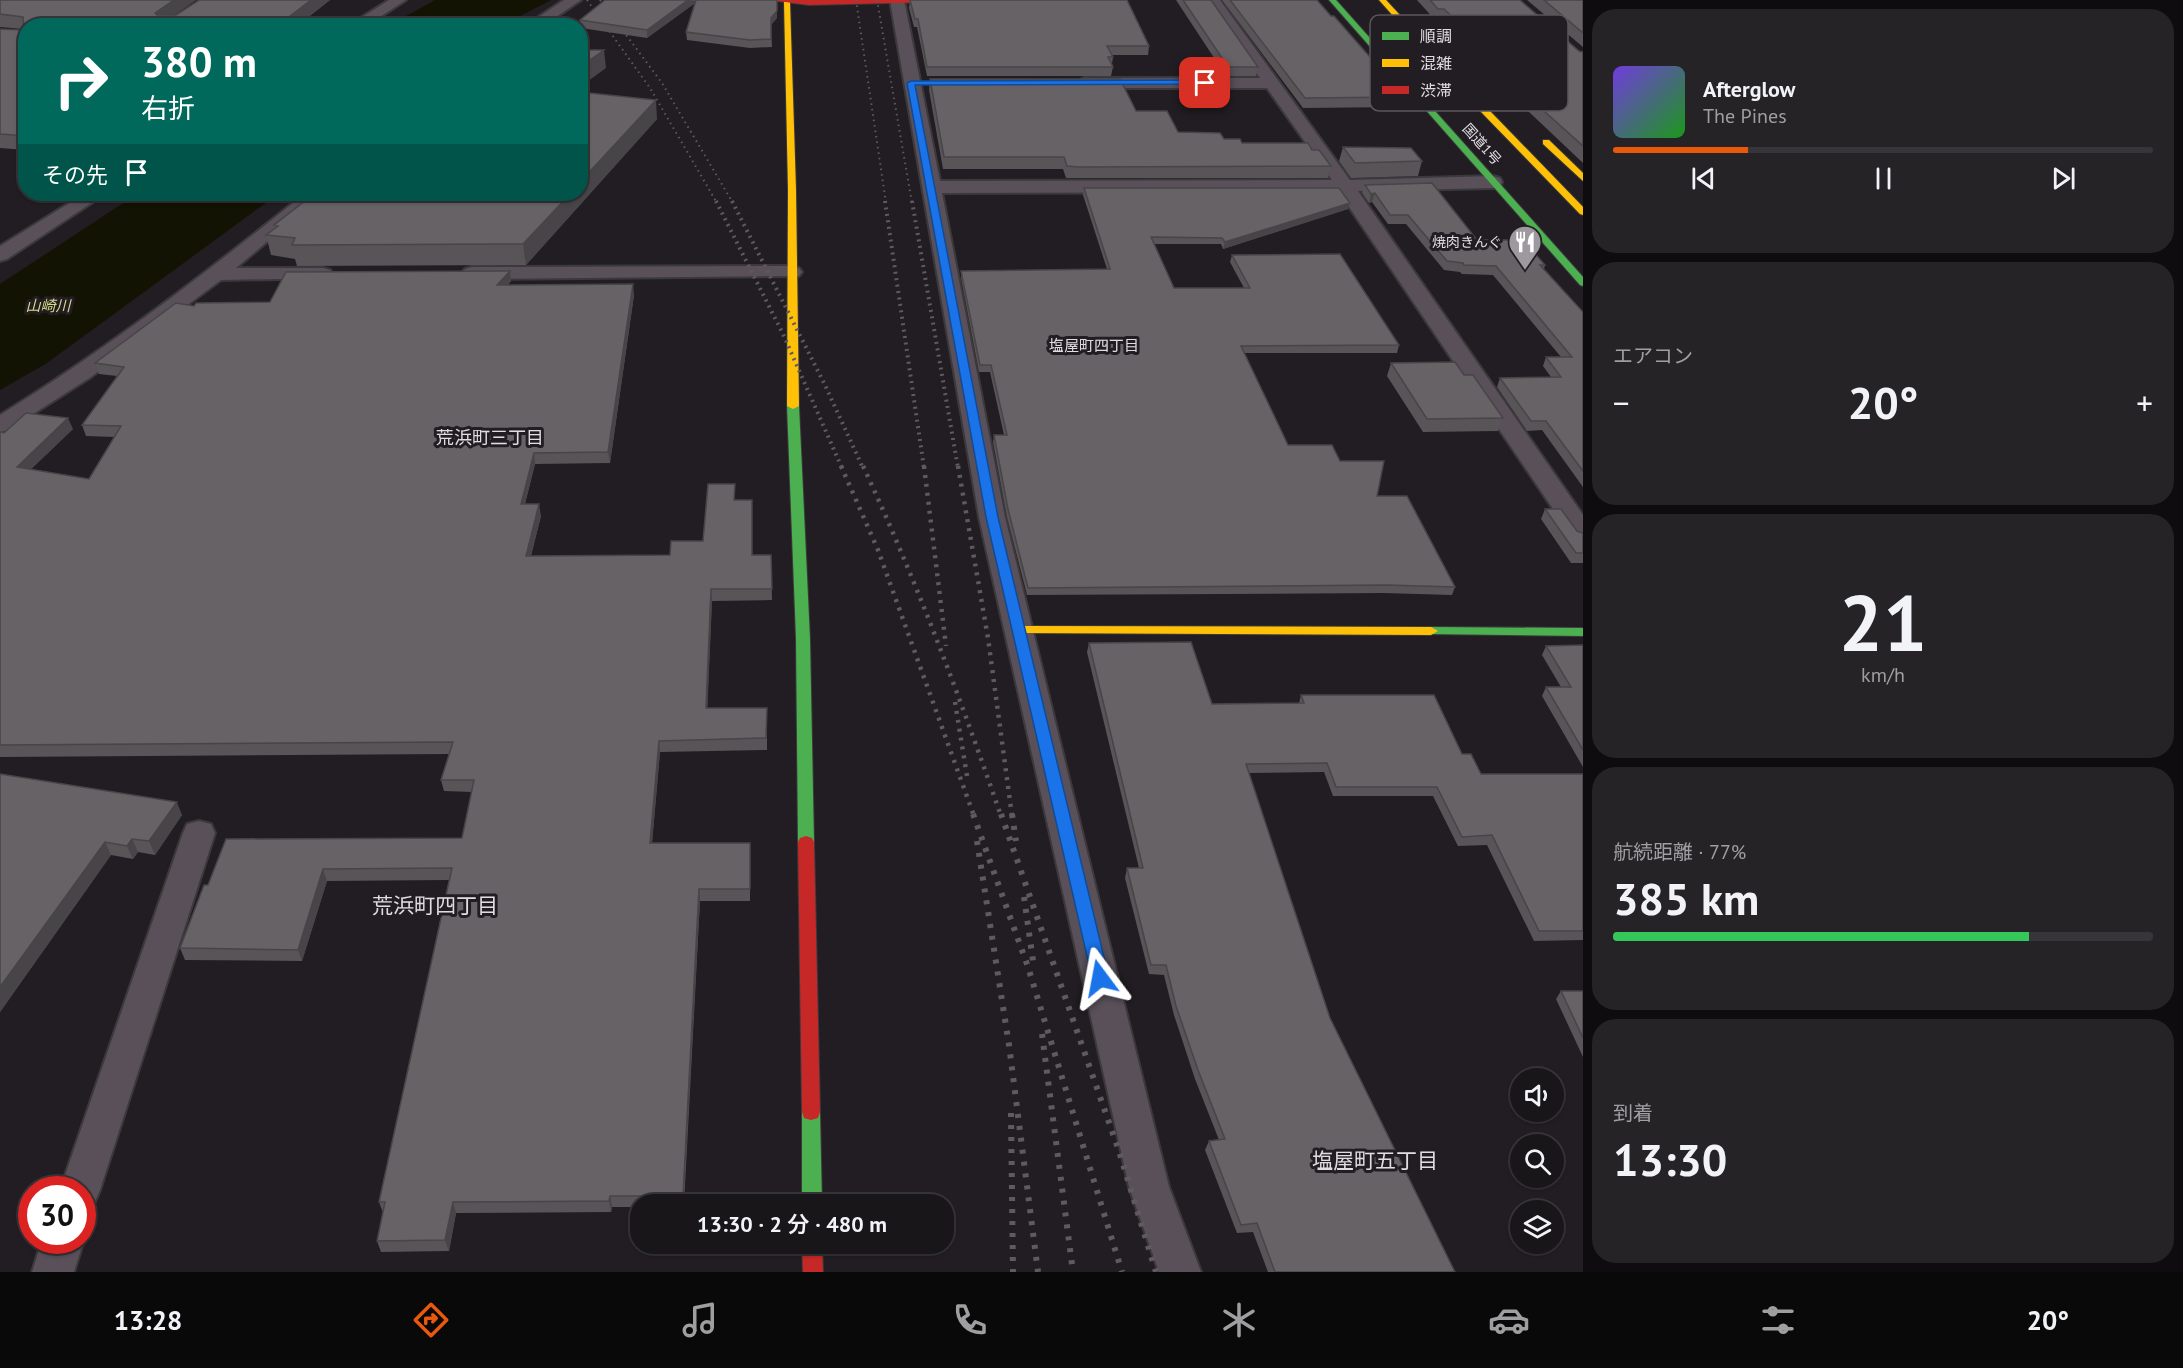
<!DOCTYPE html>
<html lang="ja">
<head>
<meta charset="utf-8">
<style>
  body { margin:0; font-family:"PT Sans","Noto Sans JP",sans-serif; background:#262327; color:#f1f3f6; height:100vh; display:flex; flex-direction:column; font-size:22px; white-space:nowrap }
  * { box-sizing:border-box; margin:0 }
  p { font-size:20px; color:#9f9fa2 }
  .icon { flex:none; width:33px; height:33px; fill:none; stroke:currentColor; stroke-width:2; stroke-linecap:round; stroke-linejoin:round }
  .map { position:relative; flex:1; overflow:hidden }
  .side { display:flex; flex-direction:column; gap:9px; padding:9px; background:#0e0c0e; width:600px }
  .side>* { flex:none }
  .top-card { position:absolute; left:18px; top:18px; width:570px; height:183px; border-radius:24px; box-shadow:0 2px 4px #0004,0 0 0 2px #373539; background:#00695c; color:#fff; overflow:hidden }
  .controls { position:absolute; left:1510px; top:1068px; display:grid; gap:12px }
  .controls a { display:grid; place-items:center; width:54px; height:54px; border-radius:50%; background:#19161a; box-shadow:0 2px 4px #0004,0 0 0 2px #373539; font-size:30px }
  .speed { position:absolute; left:18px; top:1176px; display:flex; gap:12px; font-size:30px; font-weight:700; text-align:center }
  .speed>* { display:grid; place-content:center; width:78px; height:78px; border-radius:50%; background:#19161a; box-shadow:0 2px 4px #0004,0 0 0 2px #373539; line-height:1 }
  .speed .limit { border:9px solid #d22; background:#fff; color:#111 }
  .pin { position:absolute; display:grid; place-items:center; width:51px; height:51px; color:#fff; margin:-26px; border-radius:12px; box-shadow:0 3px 9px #0006 }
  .me { position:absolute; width:66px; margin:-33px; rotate:347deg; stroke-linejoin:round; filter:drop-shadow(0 0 4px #0008) }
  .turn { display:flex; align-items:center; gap:21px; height:126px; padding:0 24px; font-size:27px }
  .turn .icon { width:78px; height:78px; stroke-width:2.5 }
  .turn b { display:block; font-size:42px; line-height:51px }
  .then { display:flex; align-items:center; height:57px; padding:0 24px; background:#0003; gap:12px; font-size:22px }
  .big { font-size:45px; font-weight:600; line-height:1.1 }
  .side .tile { flex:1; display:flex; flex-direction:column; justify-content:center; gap:9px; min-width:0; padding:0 21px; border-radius:24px; background:#262327 }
  .side .dial { align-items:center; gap:0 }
  .dial b { font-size:78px; line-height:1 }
  .song { display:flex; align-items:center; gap:18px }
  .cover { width:72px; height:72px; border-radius:9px; background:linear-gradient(135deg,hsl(260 70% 55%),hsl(120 70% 35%)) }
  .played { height:6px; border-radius:3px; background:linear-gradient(90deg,#ea580c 25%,#373539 25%) }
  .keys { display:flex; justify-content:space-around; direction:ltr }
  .heat { display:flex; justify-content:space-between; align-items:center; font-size:33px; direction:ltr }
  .charge { height:9px; border-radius:4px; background:linear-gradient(90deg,#34c759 77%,#373539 0) }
  .trip { position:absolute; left:630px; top:1194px; width:324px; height:60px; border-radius:24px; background:#19161a; box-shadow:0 2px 4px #0004,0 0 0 2px #373539; font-weight:600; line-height:60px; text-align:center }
  .tabs { display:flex; height:96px; justify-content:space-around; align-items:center; background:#0a090a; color:#9f9fa2 }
  .tabs .icon { width:42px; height:42px }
  .tabs .active { color:#ea580c }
  .tabs b { font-size:27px; color:#f1f3f6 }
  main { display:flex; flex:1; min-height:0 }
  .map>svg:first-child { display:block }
  .water { fill:#131303 }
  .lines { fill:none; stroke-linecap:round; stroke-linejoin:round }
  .street-casing { stroke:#3b393c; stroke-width:4 }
  .fast-casing { stroke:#3b393c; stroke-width:2 }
  .slow-casing { stroke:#3b393c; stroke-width:2 }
  .jam-casing { stroke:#3b393c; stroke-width:2 }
  .street { fill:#59505a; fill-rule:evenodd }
  .fast { fill:#4caf50; fill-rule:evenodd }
  .slow { fill:#ffc107; fill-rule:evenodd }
  .jam { fill:#c62828; fill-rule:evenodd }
  .rail-far3 { stroke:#605961; stroke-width:2; stroke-dasharray:1.5 4; stroke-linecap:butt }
  .rail-far2 { stroke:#605961; stroke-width:4; stroke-dasharray:2 4.5; stroke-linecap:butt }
  .rail-far1 { stroke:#605961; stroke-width:4.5; stroke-dasharray:3 6; stroke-linecap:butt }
  .rail { stroke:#605961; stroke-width:6; stroke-dasharray:4 8; stroke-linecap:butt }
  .wall { fill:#585458 }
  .shaded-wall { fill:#474547 }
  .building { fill:#666266; stroke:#474547; stroke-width:1.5 }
  .route { fill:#1a73e8; stroke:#114b97; stroke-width:1.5 }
  .labels { text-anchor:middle; stroke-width:6; stroke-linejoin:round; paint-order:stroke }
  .far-street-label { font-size:14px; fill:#e0dce1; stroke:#221c23 }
  .far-poi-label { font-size:14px; fill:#e0dce1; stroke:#221c23; text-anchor:end }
  .far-water-label { font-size:15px; font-style:italic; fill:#d8db83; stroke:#221c23 }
  .far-neighbourhood-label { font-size:15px; fill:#e0dce1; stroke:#221c23 }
  .neighbourhood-label { font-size:18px; fill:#e0dce1; stroke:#221c23 }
  .near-neighbourhood-label { font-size:21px; fill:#e0dce1; stroke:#221c23 }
  .key { fill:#221c23; stroke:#5b565c; stroke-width:1.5 }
  .key-label { font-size:16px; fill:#e0dce1 }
</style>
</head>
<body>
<main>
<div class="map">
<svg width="1583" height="1272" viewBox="0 0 1583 1272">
  <rect width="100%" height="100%" fill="#211d22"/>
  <!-- water -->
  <path class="water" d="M435,0H551L503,25H390Z
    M137,194H278L47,363L0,390V284Z"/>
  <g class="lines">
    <!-- street casing -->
    <g class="street-casing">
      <path id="street" d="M389,0H406L366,26H348Z
        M564,0H581L543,26H525Z
        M890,0H904L940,181L1332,180L1267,88H1084L1076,83L1084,78H1260L1206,0H1220L1350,180L1493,176L1500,178L1502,182L1500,186L1493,188L1358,191L1583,515V542L1574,540L1339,192L942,193L1005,517L1169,1187L1201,1272H1159L1129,1187L979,517Z
        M84,194H105L7,259L0,261V246Z
        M304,194H324L236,268H323L330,270L333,274L330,278L221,280L91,377L8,430L0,432V415C107,349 206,273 304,194Z
        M792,266L799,268L802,272L799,276L472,279L465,277L462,273L465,269L472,267Z
        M199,821L211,824L215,833L100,1190L94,1204L82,1208V1190H60L183,833L187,824Z
        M82,1237L84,1240L74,1272H32L42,1240H82Z"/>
    </g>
    <!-- fast casing -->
    <g class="fast-casing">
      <path id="fast" d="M1329,0H1336L1583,277V286L1580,285Z
        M793,403L799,406L810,639L814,842L812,846L806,848L800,846L798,842L796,639L787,406Z
        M1431,627L1583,628V636L1426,634L1424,631Z
        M811,1104L818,1106L820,1112L822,1204H802V1112L804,1106Z"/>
    </g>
    <!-- slow casing -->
    <g class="slow-casing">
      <path id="slow" d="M787,0L790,2L796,190L799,406L793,409L787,406L788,190L784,2Z
        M1379,0H1386L1459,79L1583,207V215L1580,214L1453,83Z
        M1543,140H1549L1583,173V181L1543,144Z
        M1020,626L1431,627L1438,631L1431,635L1015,633L1013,630L1015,627Z"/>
    </g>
    <!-- jam casing -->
    <g class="jam-casing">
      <path id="jam" d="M769,0H938L935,2L809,5Z
        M806,836L812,838L814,842L820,1112L818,1118L811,1120L804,1118L802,1112L798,842L800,838Z
        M802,1244H822L823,1272H803Z"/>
    </g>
    <!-- street -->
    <use href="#street" class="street"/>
    <!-- fast -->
    <use href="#fast" class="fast"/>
    <!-- slow -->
    <use href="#slow" class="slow"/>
    <!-- jam -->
    <use href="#jam" class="jam"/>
    <!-- rail-far3 -->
    <path class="rail-far3" d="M587,0L650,88L717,203
      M600,0L662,83L733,203
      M856,0L886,203
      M877,0L912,203"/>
    <!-- rail-far2 -->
    <path class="rail-far2" d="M716,201L783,334L842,468
      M732,201L824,383L863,468
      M885,201L924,468
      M912,201L958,468"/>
    <!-- rail-far1 -->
    <path class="rail-far1" d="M841,466L878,550L974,816
      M863,466C916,580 960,697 1001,816
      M924,466L946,646
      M958,466L988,638L1012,816
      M955,702L967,776"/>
    <!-- rail -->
    <path class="rail" d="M973,814L1028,967L1122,1272
      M1001,814L1119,1151L1156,1272
      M1012,814L1016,841
      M977,841L1009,1045L1038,1272
      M1024,897L1034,968
      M1042,1034L1073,1272
      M1011,1113L1013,1272"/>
  </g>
  <!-- wall -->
  <path class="wall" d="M0,0H196L174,15H176L199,0H330L297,26H26V150L0,148V29L21,30L23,29L0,27Z
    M605,0H774L777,18L771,25L772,47L750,48L687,40L686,32L695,3L647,38L581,28L580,20Z
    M910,0L1149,46L1148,55H1111L1113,57L1112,64L1113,67L1111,76H927L917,27H914L909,8Z
    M1176,0H1211L1258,67L1256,76H1226Z
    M1222,0H1317L1331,16L1405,97L1402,107L1303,108Z
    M1417,0H1520L1579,51L1583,52V163L1512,96L1513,91L1441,20H1435Z
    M1527,0H1583V47Z
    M930,79L1136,111L1178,132L1242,143L1312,150L1331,166L1328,178H1066L1063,169H943L929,90Z
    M657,119L526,265L297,266L295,259L271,255L266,235L275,228L274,225Z
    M1343,147L1422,161L1418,176L1351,178L1339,161Z
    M1365,185L1477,240L1545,265L1544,269L1583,312V487L1542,430L1527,431L1497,387L1500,378L1551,377L1543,366L1546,357H1561L1493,275L1462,274L1460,272L1444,270L1406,224H1388L1372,202L1369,203L1362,193Z
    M1084,188L1348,209L1223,249L1221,244H1154L1174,288H1244L1230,262L1232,255L1399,345L1397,353H1244L1288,445L1340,461L1377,496L1455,587L1452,595L1384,593L1027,595L1007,517L993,442L994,435H1004L990,372H979L961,278V271L1107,269L1083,195Z
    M510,271L511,281L508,285L634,295L610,463L535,464L525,504L541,516L531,556L670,555L703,541L735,500L752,555H771L772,600L712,601L707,708H767V750L660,752L652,843H750V901H700L684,1204H640V1207H612L611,1212L456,1213L449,1251L381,1252L377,1241L383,1213L379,1202L449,880L327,881L302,961L185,960L180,948L208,885L462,838L472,792L444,791L441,780L449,754L0,757V432L73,429L31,469L89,479L115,437L86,436L82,425L117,376L99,374L95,363L194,306L270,302Z
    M1391,363L1503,418L1498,431L1423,432L1387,376Z
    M1545,509L1577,531L1583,533V563H1571L1541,519Z
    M1089,643L1212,704L1299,703L1301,695L1462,754L1481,774H1583V940L1534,941L1487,845L1458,846L1433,796H1333L1324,772L1249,773L1330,1018L1455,1272H1268L1253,1232L1237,1233L1205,1150L1209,1141L1219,1140L1195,1079L1174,1015L1164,975L1149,974L1125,878L1127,868H1139L1087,652Z
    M1583,645V767L1542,696L1546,687H1561L1542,655L1546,646Z
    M0,774L182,815L155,855L138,852L133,859L111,855L0,1012Z
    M1561,991H1583V1057L1556,999Z"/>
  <!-- shaded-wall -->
  <path class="shaded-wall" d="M174,0H196L159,26L155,13Z
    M311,0H330L297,26H277Z
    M688,0L698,1L647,38V30Z
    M777,11V18L771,25V18Z
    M604,50L606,68L580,87V67Z
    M656,100L657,119L526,265L523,244L570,194H580V182Z
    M1375,193L1372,202L1369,203L1371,194Z
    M1350,203L1348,209L1223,249L1225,242Z
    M510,271L511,281L498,295L497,285Z
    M633,284L634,295L610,463L608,452Z
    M68,418L73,429L22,478L17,467Z
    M534,453L535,464L522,515L521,504Z
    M539,504L541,516L528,567L526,556Z
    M711,589L712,601L707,720L706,708Z
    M659,741L660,752L651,855L650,843Z
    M177,802L182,815L155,855L149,841Z
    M132,839L138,852L133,859L127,846Z
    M105,842L111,855L0,1012V987Z
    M323,869L327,881L302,961L298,950Z
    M699,889L700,901L683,1204V1196Z
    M610,1196L612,1207L611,1212L609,1201Z
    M453,1202L456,1213L449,1251L445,1240Z"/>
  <!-- building -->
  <path class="building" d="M0,0H174L155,13L157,15H176L199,0H311L277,26H26V136L0,134V29L21,30L24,28L23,17L0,14Z
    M605,0H688L647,30L580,20Z
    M696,0H777V11L771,18V39L750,40L686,32Z
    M910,0H1127L1149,46H1107L1113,57H1108L1113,67H927L918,19H915Z
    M1183,0H1211L1258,67H1228Z
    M1230,0H1317L1331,16H1334L1405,97L1305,98Z
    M1430,0H1520L1579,51L1583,52V146L1515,85H1522L1444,9H1438Z
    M1544,0H1583V33Z
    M580,50H604L580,67Z
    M930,79H1120L1136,111H1167L1178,132L1220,133L1224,139H1240L1242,143H1308L1312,150H1319L1331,166L1079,167L1067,166L1064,157H944Z
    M580,92L656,100L580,182Z
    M1343,147L1411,148L1422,161L1355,163Z
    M1432,183L1477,240H1523L1545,265H1540L1583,312V471L1546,421H1531L1500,378L1561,377L1546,357H1572L1496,266L1464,265L1463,263L1447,261L1408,215H1390L1375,193L1371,194L1365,185Z
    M1084,188H1339L1350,203L1225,242L1222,238L1151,237L1174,288H1250L1232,255L1340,254L1399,345L1241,346L1288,445H1332L1340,461H1384L1377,496H1407L1455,587L1386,585L1028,588L1008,509L994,435H1007L991,365H980L961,271L1110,269Z
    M314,194H570L523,244L292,245L295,238L266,235L278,226L274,225Z
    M510,271L497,285L633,284L608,452L534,453L521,504H539L526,556L670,555L671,541H703L708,484H735L734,500H752V555H771L772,589H711L706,708H767L766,738L659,741L650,843H750V889H699L683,1196H610L609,1201L453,1202L445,1240L377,1241L385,1202H379L452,868L323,869L298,950L180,948L204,885H208L226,839L462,838L474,780H441L453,742L0,745V432L4,433L26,413L68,418L17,467L89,479L121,426L82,425L124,367L95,363L176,303L194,306L196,303L270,302L286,272Z
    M1455,362L1464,375H1473L1503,418L1427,419L1391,363Z
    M1545,509H1561L1577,531L1583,533V553H1576Z
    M1191,642L1212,704L1304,703L1301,695H1434L1462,754H1471L1481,774H1583V931H1539L1492,835L1462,837L1437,787H1336L1327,763L1246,764L1330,1018L1455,1272H1275L1257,1223L1241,1225L1209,1141L1225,1139L1198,1070L1176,1006L1166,965H1151L1127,868H1143L1089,643Z
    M1583,645V750L1546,687H1571L1546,646Z
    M0,774L177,802L149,841L132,839L127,846L105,842L0,987Z
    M1561,991H1583V1038Z"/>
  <!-- route -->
  <path class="route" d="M1205,80L1209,83L1207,84L915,85L998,517L1109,978L1107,983L1100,985L1094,983L1092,978L986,517L907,83L911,81Z"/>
  <!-- icons -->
  <defs>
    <g id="restaurant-pin" transform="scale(1.725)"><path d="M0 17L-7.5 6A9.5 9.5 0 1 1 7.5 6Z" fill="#9d999e" stroke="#221c23"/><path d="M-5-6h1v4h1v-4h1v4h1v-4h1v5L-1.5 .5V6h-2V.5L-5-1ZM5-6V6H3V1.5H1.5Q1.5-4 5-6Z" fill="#fff"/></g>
  </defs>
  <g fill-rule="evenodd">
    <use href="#restaurant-pin" x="1525" y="242"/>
  </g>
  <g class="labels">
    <!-- far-street labels -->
    <g class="far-street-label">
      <text transform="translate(1482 144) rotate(48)" y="5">国道1号</text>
    </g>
    <!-- far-poi labels -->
    <g class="far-poi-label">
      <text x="1502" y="247">焼肉きんぐ</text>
    </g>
    <!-- far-water labels -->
    <g class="far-water-label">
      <text x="48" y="311">山崎川</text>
    </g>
    <!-- far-neighbourhood labels -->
    <g class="far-neighbourhood-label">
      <text x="1094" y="351">塩屋町四丁目</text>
    </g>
    <!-- neighbourhood labels -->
    <g class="neighbourhood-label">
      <text x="490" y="444">荒浜町三丁目</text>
    </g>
    <!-- near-neighbourhood labels -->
    <g class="near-neighbourhood-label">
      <text x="435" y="913">荒浜町四丁目</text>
      <text x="1375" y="1168">塩屋町五丁目</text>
    </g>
  </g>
  <!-- legend -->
  <rect x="1370" y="15" width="198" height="96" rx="9" class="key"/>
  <rect x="1382" y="32" width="27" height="8" fill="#4caf50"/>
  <rect x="1382" y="59" width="27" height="8" fill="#ffc107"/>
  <rect x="1382" y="86" width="27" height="8" fill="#c62828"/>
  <g class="key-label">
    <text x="1420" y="42">順調</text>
    <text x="1420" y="69">混雑</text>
    <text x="1420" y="96">渋滞</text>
  </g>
</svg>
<div class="controls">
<a><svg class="icon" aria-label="sound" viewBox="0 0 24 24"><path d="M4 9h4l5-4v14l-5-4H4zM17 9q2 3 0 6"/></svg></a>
<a><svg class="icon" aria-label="search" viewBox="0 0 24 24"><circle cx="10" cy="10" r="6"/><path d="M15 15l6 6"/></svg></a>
<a><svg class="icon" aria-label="layers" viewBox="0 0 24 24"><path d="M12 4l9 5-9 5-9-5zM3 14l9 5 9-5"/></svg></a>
</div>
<div class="speed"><div class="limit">30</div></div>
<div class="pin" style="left:1205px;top:83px;background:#d93025"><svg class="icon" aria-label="arrive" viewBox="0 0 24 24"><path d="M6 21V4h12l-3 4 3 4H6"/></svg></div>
<svg class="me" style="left:1100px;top:978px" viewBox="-20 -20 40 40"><path d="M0-17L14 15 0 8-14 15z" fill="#1a73e8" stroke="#fff" stroke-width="4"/></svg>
<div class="trip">13:30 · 2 分 · 480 m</div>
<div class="top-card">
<div class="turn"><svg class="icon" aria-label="right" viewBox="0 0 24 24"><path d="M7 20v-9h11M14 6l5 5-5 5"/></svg><div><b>380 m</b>右折</div></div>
<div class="then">その先<svg class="icon" aria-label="arrive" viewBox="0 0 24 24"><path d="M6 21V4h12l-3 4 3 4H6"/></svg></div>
</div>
</div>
<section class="side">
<div class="tile">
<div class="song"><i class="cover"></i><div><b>Afterglow</b><p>The Pines</p></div></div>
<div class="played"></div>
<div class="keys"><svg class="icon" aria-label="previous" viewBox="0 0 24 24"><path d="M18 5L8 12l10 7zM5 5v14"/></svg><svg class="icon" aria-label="pause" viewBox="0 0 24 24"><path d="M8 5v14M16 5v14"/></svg><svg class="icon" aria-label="next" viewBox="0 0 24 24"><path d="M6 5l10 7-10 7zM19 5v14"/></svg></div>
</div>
<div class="tile"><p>エアコン</p>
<div class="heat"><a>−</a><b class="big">20°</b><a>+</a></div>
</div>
<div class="tile dial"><b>21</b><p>km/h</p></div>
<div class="tile"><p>航続距離 · 77%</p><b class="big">385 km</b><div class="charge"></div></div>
<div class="tile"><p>到着</p><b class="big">13:30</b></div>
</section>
</main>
<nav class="tabs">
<b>13:28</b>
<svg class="icon active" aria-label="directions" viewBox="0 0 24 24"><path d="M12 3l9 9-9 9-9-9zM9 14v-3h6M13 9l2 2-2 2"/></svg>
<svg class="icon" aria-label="music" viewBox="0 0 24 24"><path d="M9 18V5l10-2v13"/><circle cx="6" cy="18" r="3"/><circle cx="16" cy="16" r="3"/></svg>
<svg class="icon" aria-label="phone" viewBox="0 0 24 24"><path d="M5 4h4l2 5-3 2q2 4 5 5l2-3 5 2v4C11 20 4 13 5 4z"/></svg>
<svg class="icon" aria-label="climate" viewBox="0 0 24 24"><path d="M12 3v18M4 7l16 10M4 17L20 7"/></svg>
<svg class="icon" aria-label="car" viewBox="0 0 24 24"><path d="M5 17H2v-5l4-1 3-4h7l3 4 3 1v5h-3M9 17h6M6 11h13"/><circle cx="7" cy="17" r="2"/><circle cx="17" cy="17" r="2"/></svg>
<svg class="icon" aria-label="filters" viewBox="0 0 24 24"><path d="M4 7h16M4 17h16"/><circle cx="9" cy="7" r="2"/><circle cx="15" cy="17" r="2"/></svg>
<b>20°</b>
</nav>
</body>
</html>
